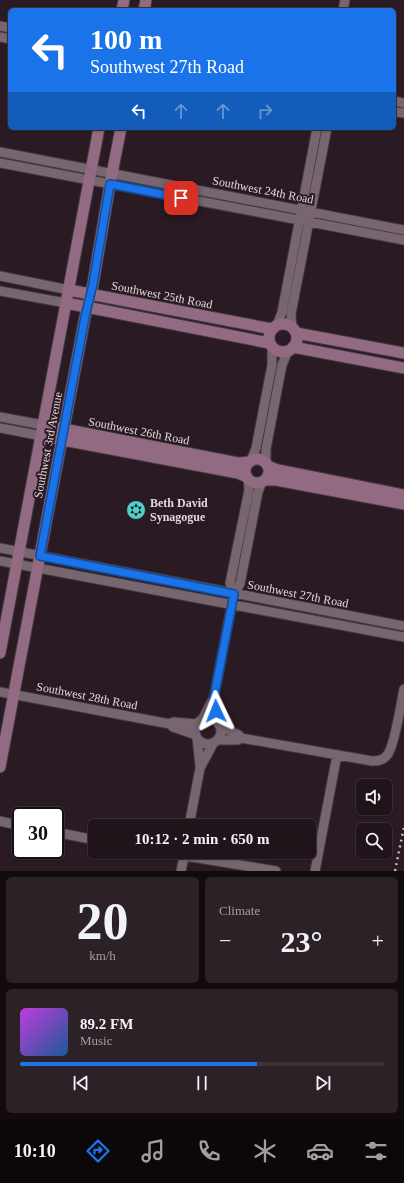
<!DOCTYPE html>
<html lang="en">
<head>
<meta charset="utf-8">
<style>
  body { margin:0; font-family:Georgia,serif; background:#2c2127; color:#f1f3f6; height:100vh; display:flex; flex-direction:column; font-size:15px; white-space:nowrap }
  * { box-sizing:border-box; margin:0 }
  p { font-size:13px; color:#a19ea2 }
  .icon { flex:none; width:22px; height:22px; fill:none; stroke:currentColor; stroke-width:2; stroke-linecap:round; stroke-linejoin:round }
  .map { position:relative; height:871px; overflow:hidden }
  .drawer { display:flex; flex-direction:column; gap:6px; padding:6px; background:#110b0e; flex:1 }
  .drawer>* { flex:none }
  .guide { position:absolute; left:8px; top:8px; width:388px; height:122px; border-radius:6px; box-shadow:0 1px 3px #0004,0 0 0 1px #3c3339; background:#1a73e8; color:#fff; overflow:hidden }
  .tools { position:absolute; left:356px; top:779px; display:grid; gap:8px }
  .tools a { display:grid; place-items:center; width:36px; height:36px; border-radius:6px; background:#1f141a; box-shadow:0 1px 3px #0004,0 0 0 1px #3c3339; font-size:20px }
  .speed { position:absolute; left:12px; top:807px; display:flex; gap:8px; font-size:20px; font-weight:700; text-align:center }
  .speed>* { display:grid; place-content:center; width:52px; height:52px; border-radius:50%; background:#1f141a; box-shadow:0 1px 3px #0004,0 0 0 1px #3c3339; line-height:1 }
  .speed .limit { border:2px solid #111; border-radius:6px; background:#fff; color:#111 }
  .pin { position:absolute; display:grid; place-items:center; width:34px; height:34px; color:#fff; margin:-17px; border-radius:8px; box-shadow:0 2px 6px #0006 }
  .me { position:absolute; width:44px; margin:-22px; rotate:358deg; stroke-linejoin:round; filter:drop-shadow(0 0 3px #0008) }
  .turn { display:flex; align-items:center; gap:14px; height:84px; padding:0 16px; font-size:18px }
  .turn .icon { width:52px; height:52px; stroke-width:2.5 }
  .turn b { display:block; font-size:28px; line-height:34px }
  .lanes { display:flex; align-items:center; height:38px; padding:0 16px; background:#0003; justify-content:center; gap:20px; direction:ltr }
  .lanes .off { opacity:.35 }
  .big { font-size:30px; font-weight:600; line-height:1.1 }
  .drawer .widget { flex:1; display:flex; flex-direction:column; justify-content:center; gap:6px; min-width:0; padding:0 14px; border-radius:6px; background:#2c2127 }
  .drawer .dial { align-items:center; gap:0 }
  .dial b { font-size:52px; line-height:1 }
  .song { display:flex; align-items:center; gap:12px }
  .cover { width:48px; height:48px; border-radius:6px; background:linear-gradient(135deg,hsl(290 70% 55%),hsl(210 70% 35%)) }
  .played { height:4px; border-radius:2px; background:linear-gradient(90deg,#1a73e8 65%,#3c3339 65%) }
  .keys { display:flex; justify-content:space-around; direction:ltr }
  .heat { display:flex; justify-content:space-between; align-items:center; font-size:22px; direction:ltr }
  .drawer .tiles { flex:1; display:grid; gap:6px; grid-template-columns:1fr 1fr }
  .widget:last-child { grid-column:span 2 }
  .trip { position:absolute; left:88px; top:819px; width:228px; height:40px; border-radius:6px; background:#1f141a; box-shadow:0 1px 3px #0004,0 0 0 1px #3c3339; font-weight:600; line-height:40px; text-align:center }
  .tabs { display:flex; height:64px; justify-content:space-around; align-items:center; background:#0c080a; color:#a19ea2 }
  .tabs .icon { width:28px; height:28px }
  .tabs .selected { color:#1a73e8 }
  .tabs b { font-size:18px; color:#f1f3f6 }
  .map>svg:first-child { display:block }
  .lines { fill:none; stroke-linecap:round; stroke-linejoin:round }
  .minor-casing { stroke:#43383e; stroke-width:11 }
  .secondary-casing { stroke:#43383e; stroke-width:13 }
  .minor { stroke:#77656f; stroke-width:9 }
  .secondary { stroke:#926a82; stroke-width:11 }
  .rail { stroke:#c7bcc2; stroke-width:2.5; stroke-dasharray:2 4; stroke-linecap:butt }
  .route-casing { stroke:#114b97; stroke-width:10 }
  .route { stroke:#1a73e8; stroke-width:7 }
  .labels { text-anchor:middle; stroke-width:4; stroke-linejoin:round; paint-order:stroke }
  .street-label { font-size:12px; fill:#e3d8de; stroke:#291a23 }
  .poi-label { font-size:12px; font-weight:bold; fill:#e3d8de; stroke:#291a23; text-anchor:start }
</style>
</head>
<body>
<div class="map">
<svg width="404" height="871" viewBox="0 0 404 871">
  <rect width="100%" height="100%" fill="#291a23"/>
  <g class="lines">
    <!-- minor casing -->
    <g class="minor-casing">
      <path id="minor" d="M343,10L345,0
        M0,26L10,28
        M0,37L10,39
        M394,101L404,103
        M394,112L404,113
        M0,152L404,230
        M0,163L404,240
        M0,276L69,290
        M0,291L66,303
        M277,325L282,312L317,128
        M292,327L291,314L327,128
        M0,417L43,425
        M0,428L42,436
        M251,461L256,448L272,365V348
        M266,463V449L282,365L288,351
        M0,548L404,626
        M0,561L404,637
        M234,593L230,583L249,490L248,478
        M0,692L170,724L173,727L196,735
        M214,697L216,701L217,722
        M195 731a13 13 0 1 1 26 0a13 13 0 1 1-26 0Z
        M202,720L214,697L234,593L240,584L258,492L262,482
        M171,723L174,722L197,724
        M219,725L230,731L239,735L241,738
        M197,738L200,766
        M217,740H238L241,738L372,761C379,761 384,760 388,754C395,744 401,703 404,689
        M0,821L21,826
        M189,826L200,768L214,742
        M55,832L95,840
        M162,852L276,871
        M181,871L185,852
        M315,871L337,755"/>
    </g>
    <!-- secondary casing -->
    <g class="secondary-casing">
      <path id="secondary" d="M122,10L124,0
        M144,10L146,0
        M69,290L272,329
        M66,303L269,343
        M269 338a14 14 0 1 1 28 0a14 14 0 1 1-28 0Z
        M296,333L404,353
        M293,347L404,368
        M43,425L238,463L250,462
        M42,436L238,473L247,477
        M245 471a12 12 0 1 1 24 0a12 12 0 1 1-24 0Z
        M268,466L278,470L404,495
        M265,480H276L404,504
        M0,653L99,128
        M0,767L85,317L93,284L110,184L121,128"/>
    </g>
    <!-- minor -->
    <use href="#minor" class="minor"/>
    <!-- secondary -->
    <use href="#secondary" class="secondary"/>
    <!-- rail -->
    <path class="rail" d="M395,871L404,827"/>
  </g>
  <g class="lines">
    <!-- route casing -->
    <g class="route-casing">
      <path id="route" d="M181,198L110,184L93,284L85,317L40,556L234,594L214,697L216,701V711"/>
    </g>
    <!-- route -->
    <use href="#route" class="route"/>
  </g>
  <!-- icons -->
  <defs>
    <g id="synagogue-disc" transform="scale(1)"><circle r="9.5" fill="#53cdcb" stroke="#291a23"/><path d="M0-6.5L5.6 3.2H-5.6ZM0 6.5L5.6-3.2H-5.6Z" fill="#111"/></g>
  </defs>
  <g fill-rule="evenodd">
    <use href="#synagogue-disc" x="136" y="510"/>
  </g>
  <g class="labels">
    <!-- street labels -->
    <g class="street-label">
      <text transform="translate(263 190) rotate(11)" y="4">Southwest 24th Road</text>
      <text transform="translate(162 295) rotate(11)" y="4">Southwest 25th Road</text>
      <text transform="translate(139 431) rotate(11)" y="4">Southwest 26th Road</text>
      <text transform="translate(48 445) rotate(-79)" y="4">Southwest 3rd Avenue</text>
      <text transform="translate(298 594) rotate(11)" y="4">Southwest 27th Road</text>
      <text transform="translate(87 696) rotate(11)" y="4">Southwest 28th Road</text>
    </g>
    <!-- poi labels -->
    <g class="poi-label">
      <text x="150" y="507">Beth David<tspan x="150" dy="14">Synagogue</tspan></text>
    </g>
  </g>
</svg>
<div class="tools">
<a><svg class="icon" aria-label="sound" viewBox="0 0 24 24"><path d="M4 9h4l5-4v14l-5-4H4zM17 9q2 3 0 6"/></svg></a>
<a><svg class="icon" aria-label="search" viewBox="0 0 24 24"><circle cx="10" cy="10" r="6"/><path d="M15 15l6 6"/></svg></a>
</div>
<div class="speed"><div class="limit">30</div></div>
<div class="pin" style="left:181px;top:198px;background:#d93025"><svg class="icon" aria-label="arrive" viewBox="0 0 24 24"><path d="M6 21V4h12l-3 4 3 4H6"/></svg></div>
<svg class="me" style="left:216px;top:711px" viewBox="-20 -20 40 40"><path d="M0-17L14 15 0 8-14 15z" fill="#1a73e8" stroke="#fff" stroke-width="4"/></svg>
<div class="trip">10:12 · 2 min · 650 m</div>
<div class="guide">
<div class="turn"><svg class="icon" aria-label="left" viewBox="0 0 24 24"><path d="M17 20v-9H6M10 6l-5 5 5 5"/></svg><div><b>100 m</b>Southwest 27th Road</div></div>
<div class="lanes"><svg class="icon" aria-label="left" viewBox="0 0 24 24"><path d="M17 20v-9H6M10 6l-5 5 5 5"/></svg><svg class="icon off" aria-label="ahead" viewBox="0 0 24 24"><path d="M12 20V5M6 11l6-6 6 6"/></svg><svg class="icon off" aria-label="ahead" viewBox="0 0 24 24"><path d="M12 20V5M6 11l6-6 6 6"/></svg><svg class="icon off" aria-label="right" viewBox="0 0 24 24"><path d="M7 20v-9h11M14 6l5 5-5 5"/></svg></div>
</div>
</div>
<section class="drawer">
<div class="tiles">
<div class="widget dial"><b>20</b><p>km/h</p></div>
<div class="widget"><p>Climate</p>
<div class="heat"><a>−</a><b class="big">23°</b><a>+</a></div>
</div>
<div class="widget">
<div class="song"><i class="cover"></i><div><b>89.2 FM</b><p>Music</p></div></div>
<div class="played"></div>
<div class="keys"><svg class="icon" aria-label="previous" viewBox="0 0 24 24"><path d="M18 5L8 12l10 7zM5 5v14"/></svg><svg class="icon" aria-label="pause" viewBox="0 0 24 24"><path d="M8 5v14M16 5v14"/></svg><svg class="icon" aria-label="next" viewBox="0 0 24 24"><path d="M6 5l10 7-10 7zM19 5v14"/></svg></div>
</div>
</div>
</section>
<nav class="tabs">
<b>10:10</b>
<svg class="icon selected" aria-label="directions" viewBox="0 0 24 24"><path d="M12 3l9 9-9 9-9-9zM9 14v-3h6M13 9l2 2-2 2"/></svg>
<svg class="icon" aria-label="music" viewBox="0 0 24 24"><path d="M9 18V5l10-2v13"/><circle cx="6" cy="18" r="3"/><circle cx="16" cy="16" r="3"/></svg>
<svg class="icon" aria-label="phone" viewBox="0 0 24 24"><path d="M5 4h4l2 5-3 2q2 4 5 5l2-3 5 2v4C11 20 4 13 5 4z"/></svg>
<svg class="icon" aria-label="climate" viewBox="0 0 24 24"><path d="M12 3v18M4 7l16 10M4 17L20 7"/></svg>
<svg class="icon" aria-label="car" viewBox="0 0 24 24"><path d="M5 17H2v-5l4-1 3-4h7l3 4 3 1v5h-3M9 17h6M6 11h13"/><circle cx="7" cy="17" r="2"/><circle cx="17" cy="17" r="2"/></svg>
<svg class="icon" aria-label="filters" viewBox="0 0 24 24"><path d="M4 7h16M4 17h16"/><circle cx="9" cy="7" r="2"/><circle cx="15" cy="17" r="2"/></svg>
</nav>
</body>
</html>
